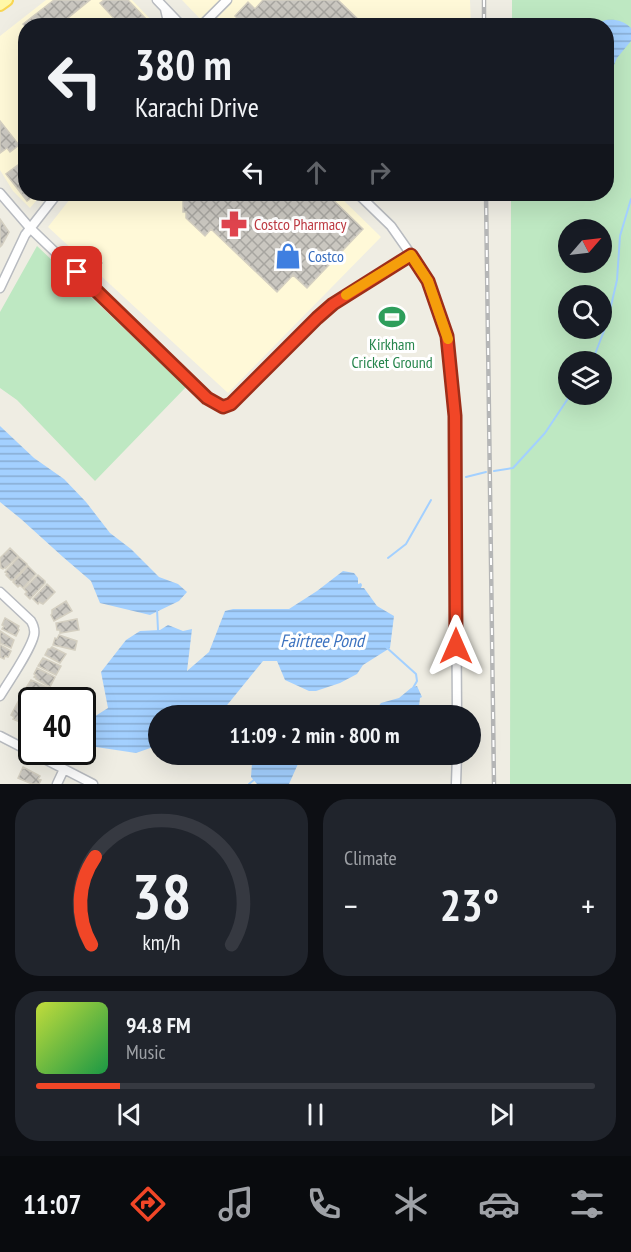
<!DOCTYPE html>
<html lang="en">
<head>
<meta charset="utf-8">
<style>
  body { margin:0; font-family:"PT Sans Narrow",sans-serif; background:#20242c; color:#f1f3f6; height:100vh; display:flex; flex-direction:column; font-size:22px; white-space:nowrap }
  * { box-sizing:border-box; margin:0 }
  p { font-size:20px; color:#9ea1a6 }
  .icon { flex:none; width:33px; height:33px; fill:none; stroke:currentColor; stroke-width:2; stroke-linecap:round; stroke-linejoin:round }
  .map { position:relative; height:784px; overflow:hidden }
  .sheet { display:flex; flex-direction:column; gap:15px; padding:15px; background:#0d0f14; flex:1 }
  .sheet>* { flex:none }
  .hud { position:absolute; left:18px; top:18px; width:596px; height:183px; border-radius:24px; box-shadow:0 6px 24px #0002; background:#171b24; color:#f1f3f6; overflow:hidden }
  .needle { width:39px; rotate:62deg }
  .tools { position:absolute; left:558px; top:219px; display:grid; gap:12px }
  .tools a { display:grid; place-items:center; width:54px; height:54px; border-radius:50%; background:#171b24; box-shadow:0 6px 24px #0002; font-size:30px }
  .speed { position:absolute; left:18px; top:687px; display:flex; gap:12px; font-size:30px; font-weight:700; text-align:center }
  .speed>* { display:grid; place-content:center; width:78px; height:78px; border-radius:50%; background:#171b24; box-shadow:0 6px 24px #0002; line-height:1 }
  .speed .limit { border:3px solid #111; border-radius:9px; background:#fff; color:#111 }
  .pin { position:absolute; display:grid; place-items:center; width:51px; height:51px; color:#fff; margin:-26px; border-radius:12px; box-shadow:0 3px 9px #0006 }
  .me { position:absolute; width:66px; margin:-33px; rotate:0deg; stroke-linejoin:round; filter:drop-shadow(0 0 4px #0008) }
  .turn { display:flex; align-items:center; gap:21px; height:126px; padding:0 18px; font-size:27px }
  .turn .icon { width:78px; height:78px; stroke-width:2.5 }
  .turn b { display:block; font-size:42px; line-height:51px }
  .lanes { display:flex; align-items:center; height:57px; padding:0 18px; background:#0003; justify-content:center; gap:30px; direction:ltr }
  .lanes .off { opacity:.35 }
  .big { font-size:45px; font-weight:700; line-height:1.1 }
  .sheet .tile { flex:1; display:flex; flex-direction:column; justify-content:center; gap:9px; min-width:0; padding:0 21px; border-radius:24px; background:#20242c }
  .sheet .dial { align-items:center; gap:0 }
  .dial svg { height:156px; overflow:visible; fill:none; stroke:#363941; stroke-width:7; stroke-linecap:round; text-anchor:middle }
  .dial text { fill:#f1f3f6; stroke:none }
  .song { display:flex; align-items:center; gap:18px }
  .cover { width:72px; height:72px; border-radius:9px; background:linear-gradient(135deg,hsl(70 70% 55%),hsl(140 70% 35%)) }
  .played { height:6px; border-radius:3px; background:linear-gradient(90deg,#f14627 15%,#363941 15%) }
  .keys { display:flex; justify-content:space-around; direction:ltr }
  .heat { display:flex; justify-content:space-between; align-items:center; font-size:33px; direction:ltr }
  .sheet .tiles { flex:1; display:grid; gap:15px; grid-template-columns:1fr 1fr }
  .tile:last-child { grid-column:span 2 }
  .trip { position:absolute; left:148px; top:705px; width:333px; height:60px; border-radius:30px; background:#171b24; box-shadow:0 6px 24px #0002; font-weight:700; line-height:60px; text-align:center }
  .dock { display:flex; height:96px; justify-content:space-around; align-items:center; background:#090b0e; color:#9ea1a6 }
  .dock .icon { width:42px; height:42px }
  .dock .current { color:#f14627 }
  .dock b { font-size:27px; color:#f1f3f6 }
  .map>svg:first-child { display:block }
  .commercial { fill:#fff9d8 }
  .grass { fill:#bee8c2; fill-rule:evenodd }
  .water { fill:url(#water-rules) }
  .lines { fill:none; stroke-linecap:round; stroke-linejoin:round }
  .stream { stroke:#a3d0ff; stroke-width:2 }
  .building { fill:url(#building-cross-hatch); stroke:#d4cfc1; stroke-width:1.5 }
  .minor-casing { stroke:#b8bbc0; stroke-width:11 }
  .major-casing { stroke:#f8d653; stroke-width:14 }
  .minor { stroke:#fff; stroke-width:8 }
  .major { stroke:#fff8a8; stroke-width:10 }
  .rail-casing { stroke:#b5b6b6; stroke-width:4.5 }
  .rail { stroke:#fff; stroke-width:2; stroke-dasharray:7; stroke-linecap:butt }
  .route-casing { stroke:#9d2e19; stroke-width:15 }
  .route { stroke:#f14627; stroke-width:10 }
  .slow { stroke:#f59e0b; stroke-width:10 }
  .labels { text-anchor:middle; stroke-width:6; stroke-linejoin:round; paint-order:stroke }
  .health-label { font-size:16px; fill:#be3a42; stroke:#fff; text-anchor:start }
  .shop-label { font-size:16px; fill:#366cbe; stroke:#fff; text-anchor:start }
  .leisure-label { font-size:16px; fill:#27864d; stroke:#fff }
  .water-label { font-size:18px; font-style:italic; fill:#3d73c0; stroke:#fff }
</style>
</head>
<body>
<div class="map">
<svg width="631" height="784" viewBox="0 0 631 784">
  <defs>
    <pattern id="water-rules" width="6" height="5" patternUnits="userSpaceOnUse" patternTransform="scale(1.5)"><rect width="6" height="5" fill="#a3d0ff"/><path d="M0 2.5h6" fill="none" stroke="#88acd2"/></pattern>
    <pattern id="building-cross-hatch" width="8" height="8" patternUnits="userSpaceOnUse" patternTransform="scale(1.5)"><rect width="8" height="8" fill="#cac7c0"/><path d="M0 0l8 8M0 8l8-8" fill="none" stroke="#a7a5a0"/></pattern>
  </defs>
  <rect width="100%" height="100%" fill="#efede3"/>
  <!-- commercial -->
  <path class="commercial" d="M46,0H132L156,25L26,26V194H42L30,208L13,191L0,170V36Z
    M182,0H470L471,25H206Z
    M74,194H337L381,237L228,393L48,227Z"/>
  <!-- grass -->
  <path class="grass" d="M512,0H631V784H510L511,194H606V26L512,25ZM568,230H602V262H568ZM568,296H602V328H568ZM568,362H602V394H568Z
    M37,246L186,387L95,481L17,400L0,388V312Z"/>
  <!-- water -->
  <path class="water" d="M606,20C616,19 624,21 631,28V41L617,58L612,70L606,89V26L591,25Z
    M0,426L34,458L64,479L86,502L110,533L131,549L159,577L178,584L187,592L179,601L150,615L100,603L91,581L63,557L21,519L0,502Z
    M343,571L354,573L358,578V584L361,583L362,585L361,588H364L377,606L394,616L390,648L363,665L357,674L340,683L316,691H309L285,680L277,661H263L219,715L159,716V745L136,753L96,747L86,737L83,727L89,720L108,708L101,672L126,640L140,631L160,630L168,625L183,631L192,629L187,671L209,652L225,611L233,609H289L317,591Z
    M417,686L422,697L420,698L418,715H371L381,703L399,698L411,688Z
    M256,755V754L302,755L289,784H257L251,777L252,763Z"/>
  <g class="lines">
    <!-- stream -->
    <path class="stream" d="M592,362L607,323L617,280L620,236L631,199
      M494,471L513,468L545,433L571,394
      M466,477L486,472
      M388,558L406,544L431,500
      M157,609L158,630
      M386,647L416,674L417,681L413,688
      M249,784L255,779"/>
  </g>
  <!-- building -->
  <path class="building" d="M54,0H90L58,26H26V27L23,24Z
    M104,0H128L147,20L141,26H121L100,3Z
    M263,0H338L365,26H245L235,16L248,2L255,9Z
    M0,121L19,145L10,152L7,148L0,153Z
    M26,159V194H37L27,201L6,174Z
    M187,194H327L363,229L307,288L293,275L277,292L211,229L205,236L186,218V212H183V200H186Z
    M0,219L9,232L2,245L0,247Z
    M90,250L102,263L96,270L92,265L93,264L89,260L88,261L83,257Z
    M10,548L18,556L6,568V567L3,569L1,568L0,558Z
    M19,557L27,564V565L13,580H11L6,575L8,574L5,572Z
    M28,566L36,574L23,588L20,585L18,587L13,582Z
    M38,575L45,581V583L30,599L25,594L27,592L24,589Z
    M47,584L55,592L43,604L39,602L38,604L33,599Z
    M66,601L72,611L54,621L51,615L52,614V610Z
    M5,618L19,626L18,629L19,630L16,636L2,629L4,626L2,625Z
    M77,619L79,630L60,633V630H57L56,623Z
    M0,631L14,640L11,648L0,643Z
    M59,635L77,641L75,650L53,645L55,638L57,639Z
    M0,645L11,651L8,657L5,656L4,659L0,657Z
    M52,647L66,654L60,663L45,655L48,649H50Z
    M43,658L61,666L56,675L38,666Z
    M37,668L55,677L50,687L36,679V678L34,677L36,675L34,674Z
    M31,680L49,688L44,698L26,688Z
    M20,698L30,703L20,722L13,719L14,717L11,715Z
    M23,767L40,776L38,779L41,780L39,784H32L18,778Z"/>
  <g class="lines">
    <!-- minor casing -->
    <g class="minor-casing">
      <path id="minor" d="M157,0L182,26
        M165,9L169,26
        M201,26L227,0
        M0,193L30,228L207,398L223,407L231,404L317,318L333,304L347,294L411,255
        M358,194L391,226L424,273L432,289L447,336L455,416L457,716
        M0,288L25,235L57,194
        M0,592L31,621C34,626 35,630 34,635C31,650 9,681 0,696
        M0,736L93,784
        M57,784L64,769
        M456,784L457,754"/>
    </g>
    <!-- major casing -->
    <g class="major-casing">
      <path id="major" d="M0,5L7,0"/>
    </g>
    <!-- minor -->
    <use href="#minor" class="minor"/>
    <!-- major -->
    <use href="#major" class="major"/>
    <!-- rail casing -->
    <g class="rail-casing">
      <path id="rail" d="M484,0V26
        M486,194L494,784"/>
    </g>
    <!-- rail -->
    <use href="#rail" class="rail"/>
  </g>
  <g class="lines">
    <!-- route casing -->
    <g class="route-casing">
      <path id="route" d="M77,272L207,398L223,407L231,404L317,318L333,304L411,255L428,281L447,336L455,416L456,646"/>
    </g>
    <!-- route -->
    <use href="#route" class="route"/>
    <!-- slow -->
    <path class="slow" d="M346,295L411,255L428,281L448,339"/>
  </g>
  <!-- icons -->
  <defs>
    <g id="pharmacy-bare" transform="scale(2.07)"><path d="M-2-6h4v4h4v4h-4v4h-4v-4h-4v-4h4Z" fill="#e0444e" stroke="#fff" stroke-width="2.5" paint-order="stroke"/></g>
    <g id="shop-bare" transform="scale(2.07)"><path d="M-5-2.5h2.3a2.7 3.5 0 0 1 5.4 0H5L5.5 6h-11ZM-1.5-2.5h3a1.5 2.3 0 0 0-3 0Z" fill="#3f7fe0" stroke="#fff" stroke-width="2.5" paint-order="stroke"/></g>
    <g id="stadium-bare" transform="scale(2.07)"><path d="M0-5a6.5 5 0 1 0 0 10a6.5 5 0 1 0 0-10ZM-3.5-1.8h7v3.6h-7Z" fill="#2e9e5b" stroke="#fff" stroke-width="2.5" paint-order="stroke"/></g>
  </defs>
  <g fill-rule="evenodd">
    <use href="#pharmacy-bare" x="234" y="224"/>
    <use href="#shop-bare" x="288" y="256"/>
    <use href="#stadium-bare" x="392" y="317"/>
  </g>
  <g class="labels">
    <!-- health labels -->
    <g class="health-label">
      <text x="254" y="230">Costco Pharmacy</text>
    </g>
    <!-- shop labels -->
    <g class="shop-label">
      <text x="308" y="262">Costco</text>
    </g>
    <!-- leisure labels -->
    <g class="leisure-label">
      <text x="392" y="350">Kirkham<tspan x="392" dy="18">Cricket Ground</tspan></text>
    </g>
    <!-- water labels -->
    <g class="water-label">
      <text x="322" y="647">Fairtree Pond</text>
    </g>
  </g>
</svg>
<div class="tools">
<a><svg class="needle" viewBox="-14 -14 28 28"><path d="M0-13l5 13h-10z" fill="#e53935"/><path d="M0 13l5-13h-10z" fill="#9ea1a6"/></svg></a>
<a><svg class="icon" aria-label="search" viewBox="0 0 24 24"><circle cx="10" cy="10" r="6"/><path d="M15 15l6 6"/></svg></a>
<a><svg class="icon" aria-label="layers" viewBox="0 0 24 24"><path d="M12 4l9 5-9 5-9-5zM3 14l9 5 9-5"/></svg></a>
</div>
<div class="speed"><div class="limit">40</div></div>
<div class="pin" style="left:77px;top:272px;background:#d93025"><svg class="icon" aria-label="arrive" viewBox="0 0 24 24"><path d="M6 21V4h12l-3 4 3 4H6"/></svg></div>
<svg class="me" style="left:456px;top:646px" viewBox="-20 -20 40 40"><path d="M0-17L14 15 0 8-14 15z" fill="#f14627" stroke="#fff" stroke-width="4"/></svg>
<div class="trip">11:09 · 2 min · 800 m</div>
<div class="hud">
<div class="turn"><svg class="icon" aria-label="left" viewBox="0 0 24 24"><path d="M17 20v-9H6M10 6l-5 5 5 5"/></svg><div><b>380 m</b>Karachi Drive</div></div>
<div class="lanes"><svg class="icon" aria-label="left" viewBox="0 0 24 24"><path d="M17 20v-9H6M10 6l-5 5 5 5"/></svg><svg class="icon off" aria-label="ahead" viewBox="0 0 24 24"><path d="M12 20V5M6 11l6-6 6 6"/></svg><svg class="icon off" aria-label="right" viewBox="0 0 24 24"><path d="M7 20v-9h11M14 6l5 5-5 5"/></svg></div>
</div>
</div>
<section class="sheet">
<div class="tiles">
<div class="tile dial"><svg viewBox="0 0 100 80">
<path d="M14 69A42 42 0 1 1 86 69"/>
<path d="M14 69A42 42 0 0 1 16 24" stroke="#f14627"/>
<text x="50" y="56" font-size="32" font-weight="700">38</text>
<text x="50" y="72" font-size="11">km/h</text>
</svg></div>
<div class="tile"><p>Climate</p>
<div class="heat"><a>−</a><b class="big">23°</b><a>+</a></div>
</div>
<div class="tile">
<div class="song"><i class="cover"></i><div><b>94.8 FM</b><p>Music</p></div></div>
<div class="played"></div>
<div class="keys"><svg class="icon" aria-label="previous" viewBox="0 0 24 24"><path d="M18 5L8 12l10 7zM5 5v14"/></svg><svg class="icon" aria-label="pause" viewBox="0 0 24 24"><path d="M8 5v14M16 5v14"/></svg><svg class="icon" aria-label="next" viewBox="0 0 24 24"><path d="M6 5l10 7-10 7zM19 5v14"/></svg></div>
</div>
</div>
</section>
<nav class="dock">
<b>11:07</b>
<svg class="icon current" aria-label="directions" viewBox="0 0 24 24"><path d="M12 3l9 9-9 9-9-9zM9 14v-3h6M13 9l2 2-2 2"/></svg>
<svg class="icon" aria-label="music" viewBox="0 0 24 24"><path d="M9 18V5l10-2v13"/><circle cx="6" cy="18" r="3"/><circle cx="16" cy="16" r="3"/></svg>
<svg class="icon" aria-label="phone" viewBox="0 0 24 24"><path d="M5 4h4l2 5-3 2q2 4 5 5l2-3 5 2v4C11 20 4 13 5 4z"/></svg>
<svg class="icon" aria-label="climate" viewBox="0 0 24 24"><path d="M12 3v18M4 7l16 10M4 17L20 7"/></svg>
<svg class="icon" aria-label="car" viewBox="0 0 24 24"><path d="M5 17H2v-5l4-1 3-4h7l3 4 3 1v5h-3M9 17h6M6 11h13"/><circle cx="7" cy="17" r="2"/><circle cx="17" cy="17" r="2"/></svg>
<svg class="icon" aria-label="filters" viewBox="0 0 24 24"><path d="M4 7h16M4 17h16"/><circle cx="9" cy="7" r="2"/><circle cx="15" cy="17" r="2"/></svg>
</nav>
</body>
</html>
